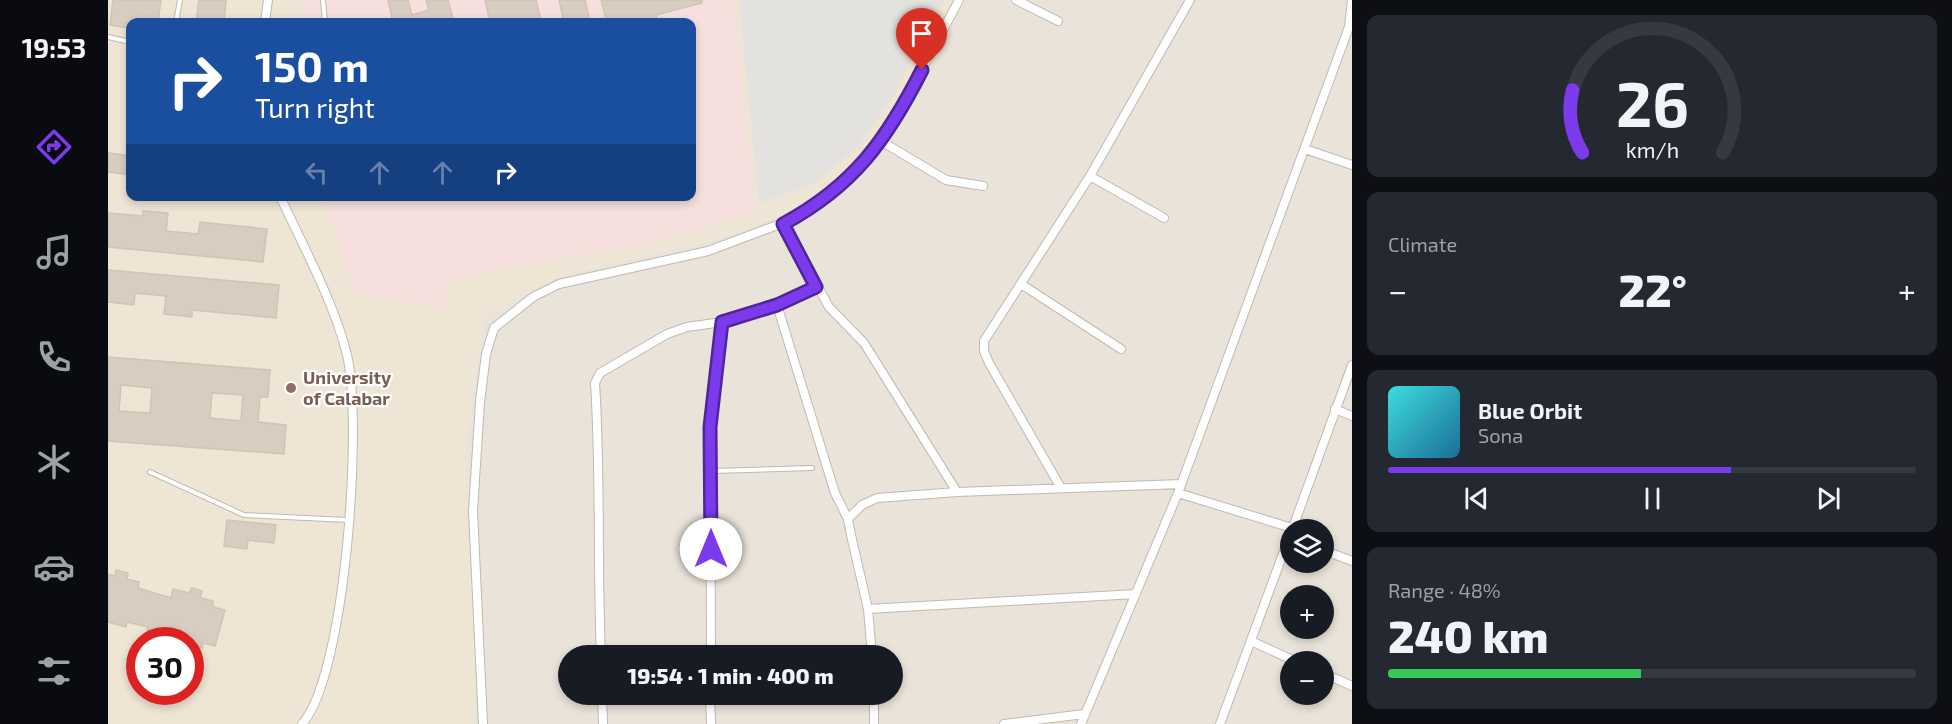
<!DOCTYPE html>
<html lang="en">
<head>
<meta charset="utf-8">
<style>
  body { margin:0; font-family:"Exo 2",sans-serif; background:#242831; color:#f1f3f6; height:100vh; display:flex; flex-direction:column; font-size:22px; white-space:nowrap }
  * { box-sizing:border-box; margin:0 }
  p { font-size:20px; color:#9ea1a6 }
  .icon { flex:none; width:33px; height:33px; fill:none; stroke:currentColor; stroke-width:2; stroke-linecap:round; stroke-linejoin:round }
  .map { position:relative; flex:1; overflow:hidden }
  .side { display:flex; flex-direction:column; gap:15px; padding:15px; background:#0d0f14; width:600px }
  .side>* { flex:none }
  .top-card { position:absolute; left:18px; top:18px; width:570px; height:183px; border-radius:12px; box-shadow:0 3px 9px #0003; background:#1a4fa0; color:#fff; overflow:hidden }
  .buttons { position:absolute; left:1172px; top:519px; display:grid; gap:12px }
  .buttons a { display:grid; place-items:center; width:54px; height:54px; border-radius:50%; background:#171b24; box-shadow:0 3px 9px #0003; font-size:30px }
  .speed { position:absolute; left:18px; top:627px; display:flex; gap:12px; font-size:30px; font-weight:700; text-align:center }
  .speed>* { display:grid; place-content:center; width:78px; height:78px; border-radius:50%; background:#171b24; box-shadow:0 3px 9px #0003; line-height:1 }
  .speed .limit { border:9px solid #d22; background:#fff; color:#111 }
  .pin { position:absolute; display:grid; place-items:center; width:51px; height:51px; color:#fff; margin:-62px -26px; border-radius:50% 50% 50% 0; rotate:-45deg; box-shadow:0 0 6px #0007 }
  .pin .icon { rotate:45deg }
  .me { position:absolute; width:66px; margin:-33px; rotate:0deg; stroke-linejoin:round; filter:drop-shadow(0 0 4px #0008) }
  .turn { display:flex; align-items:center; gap:21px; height:126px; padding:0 30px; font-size:27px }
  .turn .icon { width:78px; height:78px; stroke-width:2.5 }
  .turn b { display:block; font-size:42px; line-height:51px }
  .lanes { display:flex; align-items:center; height:57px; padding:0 30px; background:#0003; justify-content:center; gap:30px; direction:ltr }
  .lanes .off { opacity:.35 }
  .big { font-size:45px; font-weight:800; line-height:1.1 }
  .side .card { flex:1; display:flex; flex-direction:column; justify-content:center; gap:9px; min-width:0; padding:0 21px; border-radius:12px; background:#242831 }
  .side .dial { align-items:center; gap:0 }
  .dial svg { height:156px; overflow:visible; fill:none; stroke:#363941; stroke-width:7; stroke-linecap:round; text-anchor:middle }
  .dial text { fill:#f1f3f6; stroke:none }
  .song { display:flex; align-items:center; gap:18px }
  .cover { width:72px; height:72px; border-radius:9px; background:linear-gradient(135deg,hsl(180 70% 55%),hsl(200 70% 35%)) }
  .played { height:6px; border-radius:3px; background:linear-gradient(90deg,#7c3aed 65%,#363941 65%) }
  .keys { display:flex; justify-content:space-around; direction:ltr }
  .heat { display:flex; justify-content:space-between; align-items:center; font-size:33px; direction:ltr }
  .charge { height:9px; border-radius:4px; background:linear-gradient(90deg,#34c759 48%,#363941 0) }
  .trip { position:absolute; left:450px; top:645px; width:345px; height:60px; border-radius:30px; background:#171b24; box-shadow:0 3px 9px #0003; font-weight:800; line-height:60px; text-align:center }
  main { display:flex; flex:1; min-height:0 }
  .menu { display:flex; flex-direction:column; width:108px; justify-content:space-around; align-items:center; background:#090b0e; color:#9ea1a6 }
  .menu .icon { width:42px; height:42px }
  .menu .selected { color:#7c3aed }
  .menu b { font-size:27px; color:#f1f3f6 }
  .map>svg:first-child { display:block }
  .residential { fill:#e9e3d9; fill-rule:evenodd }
  .education { fill:#efe5d5; fill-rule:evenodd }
  .medical { fill:#f6e0de }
  .parking { fill:#e4e2df }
  .building { fill:#d7cdc0; stroke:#d2c4b3; stroke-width:1.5; fill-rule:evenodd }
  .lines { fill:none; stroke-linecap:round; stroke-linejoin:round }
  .service-casing { stroke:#c1b9ad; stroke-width:6 }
  .minor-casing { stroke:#c1b9ad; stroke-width:10 }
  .service { stroke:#fff; stroke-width:4 }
  .minor { stroke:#fff; stroke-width:8 }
  .route-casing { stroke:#51269a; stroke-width:15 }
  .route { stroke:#7c3aed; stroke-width:10 }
  .education-dot { fill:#8d6e63; stroke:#fff; stroke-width:2 }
  .labels { text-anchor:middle; stroke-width:4.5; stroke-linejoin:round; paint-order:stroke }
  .education-label { font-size:18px; font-weight:bold; fill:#785e54; stroke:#fff; text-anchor:start }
</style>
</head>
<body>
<main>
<nav class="menu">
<b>19:53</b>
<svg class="icon selected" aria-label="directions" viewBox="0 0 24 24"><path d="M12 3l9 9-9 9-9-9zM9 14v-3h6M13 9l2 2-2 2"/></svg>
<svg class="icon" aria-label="music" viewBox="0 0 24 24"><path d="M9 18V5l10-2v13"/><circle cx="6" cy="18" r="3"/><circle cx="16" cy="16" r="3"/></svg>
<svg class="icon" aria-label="phone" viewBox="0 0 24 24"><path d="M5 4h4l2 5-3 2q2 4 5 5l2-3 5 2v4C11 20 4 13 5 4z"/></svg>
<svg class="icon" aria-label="climate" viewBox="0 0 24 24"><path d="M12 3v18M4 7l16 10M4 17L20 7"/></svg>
<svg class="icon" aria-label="car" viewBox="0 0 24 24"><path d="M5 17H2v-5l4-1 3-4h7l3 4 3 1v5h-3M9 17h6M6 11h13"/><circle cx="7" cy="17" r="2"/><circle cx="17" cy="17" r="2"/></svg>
<svg class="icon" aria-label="filters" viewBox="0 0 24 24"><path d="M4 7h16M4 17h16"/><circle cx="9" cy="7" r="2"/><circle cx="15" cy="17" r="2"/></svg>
</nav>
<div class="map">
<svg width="1244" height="724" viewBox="0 0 1244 724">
  <rect width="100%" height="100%" fill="#f5f1eb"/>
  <!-- residential -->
  <path class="residential" d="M858,0H1244V724H365L368,689L356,457L375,319L446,277L601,241L684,211L690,223L732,192L780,146ZM1182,530H1215V562H1182ZM1182,596H1215V628H1182ZM460,656H784V694H460ZM1182,662H1215V694H1182Z"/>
  <!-- education -->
  <path class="education" d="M0,0H858L780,146L732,192L689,223L684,211L601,241L447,277L375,319L356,457L368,689L365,724H0ZM22,22H584V196H22ZM32,640H82V692H32Z"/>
  <!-- medical -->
  <path class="medical" d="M193,0H626L648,212L542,243L340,279L336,309L245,292L217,197L584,196V22H194Z"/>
  <!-- parking -->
  <path class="parking" d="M631,0H836L784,98L749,148L704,185L651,203Z"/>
  <!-- building -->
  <path class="building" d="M5,0H53L50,22H22L21,28L2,25Z
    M91,0H118L116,22H88Z
    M280,0H300L304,15L321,10L318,0H340L346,22H285Z
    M377,0H428L433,20L382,22Z
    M451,0H477L482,22H456Z
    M493,0H594V3L548,15L550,22H499Z
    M0,153L22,156V175L0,172Z
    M35,211L60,213L58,231L90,234L92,222L159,229L155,262L0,247V213L35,216Z
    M0,270L171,285L168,318L84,310V317L56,314L58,296L27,293L26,305L0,302Z
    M0,357L162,370L160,397H152L150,422L178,425L176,454L0,441ZM13,385L44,388L42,413L11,411ZM104,393L135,395L133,421L102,418Z
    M119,520L168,525L166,543L140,540L139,549L116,546Z
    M8,570L20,573L19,579L31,582L30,588L63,598L65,589L81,593L84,588L94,591L92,598L105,601V607L117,610L107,646L95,643L94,648L82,645V640L53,637L54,634L39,630L40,627L19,622L18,627L0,622V574L7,576Z"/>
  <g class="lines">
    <!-- service casing -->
    <g class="service-casing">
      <path id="service" d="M215,0L217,22
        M68,22L72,0
        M0,37L22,42
        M604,471L704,468
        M42,472L136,515L240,520"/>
    </g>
    <!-- minor casing -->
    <g class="minor-casing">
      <path id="minor" d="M908,0L950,21
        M157,22L160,0
        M773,141L838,180L875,186
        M1197,149L1244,165
        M982,176L1056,218
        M172,196C195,246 226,302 239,355C255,421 238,675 194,724
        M675,223L721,307L756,343L849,492
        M913,284L1013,349
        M669,305L727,493L740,519L743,535L760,609L764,656
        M1227,409L1244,416
        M953,488L881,363L876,351V341L982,176L1082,0
        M1070,493L1184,528
        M740,519L754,505L769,498L849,492L1073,484
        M1184,530L1244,365
        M1215,550L1244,561
        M760,609L1028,594
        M1143,641L1189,662
        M493,656C489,564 493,474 487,383L492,373L559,334L579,327L614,322L669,305L708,287
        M603,656L602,427L614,322
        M1215,673L1244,686
        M494,694L495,724
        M602,694L603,724
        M766,694V724
        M375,724L365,511L372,402L378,354L386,328L425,297L451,284L600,251L675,223L703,209L747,173L779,135L851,0
        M896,724L976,714
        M973,724L1070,493L1241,27L1244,0
        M1112,724L1182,535"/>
    </g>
    <!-- service -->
    <use href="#service" class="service"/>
    <!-- minor -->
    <use href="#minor" class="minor"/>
  </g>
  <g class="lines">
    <!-- route casing -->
    <g class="route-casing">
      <path id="route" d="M603,549L602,427L614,322L669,305L708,287L675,224C746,186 779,139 814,70"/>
    </g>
    <!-- route -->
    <use href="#route" class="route"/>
  </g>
  <!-- markers -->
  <circle class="education-dot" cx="183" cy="388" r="6"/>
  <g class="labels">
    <!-- education labels -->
    <g class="education-label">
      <text x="195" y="384">University<tspan x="195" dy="21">of Calabar</tspan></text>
    </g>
  </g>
</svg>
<div class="buttons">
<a><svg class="icon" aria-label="layers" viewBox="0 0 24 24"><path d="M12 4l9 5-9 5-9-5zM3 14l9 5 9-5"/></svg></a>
<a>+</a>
<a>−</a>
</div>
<div class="speed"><div class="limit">30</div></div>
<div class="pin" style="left:814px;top:70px;background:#d93025"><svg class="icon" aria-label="arrive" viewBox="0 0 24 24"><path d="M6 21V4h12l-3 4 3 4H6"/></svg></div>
<svg class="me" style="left:603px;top:549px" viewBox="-20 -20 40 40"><circle r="19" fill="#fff"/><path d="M0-13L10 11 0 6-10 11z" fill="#7c3aed"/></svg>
<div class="trip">19:54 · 1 min · 400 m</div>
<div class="top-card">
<div class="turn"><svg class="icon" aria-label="right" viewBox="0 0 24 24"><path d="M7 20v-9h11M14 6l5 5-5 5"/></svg><div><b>150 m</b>Turn right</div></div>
<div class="lanes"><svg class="icon off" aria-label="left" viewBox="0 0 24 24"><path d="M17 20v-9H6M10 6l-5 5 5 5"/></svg><svg class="icon off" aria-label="ahead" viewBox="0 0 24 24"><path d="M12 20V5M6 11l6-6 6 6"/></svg><svg class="icon off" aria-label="ahead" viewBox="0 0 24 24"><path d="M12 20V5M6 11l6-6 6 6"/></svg><svg class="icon" aria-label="right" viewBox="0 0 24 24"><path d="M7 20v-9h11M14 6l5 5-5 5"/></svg></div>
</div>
</div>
<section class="side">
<div class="card dial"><svg viewBox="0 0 100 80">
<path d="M14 69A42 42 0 1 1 86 69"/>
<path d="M14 69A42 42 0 0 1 9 37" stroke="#7c3aed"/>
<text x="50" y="56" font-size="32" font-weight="700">26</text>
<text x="50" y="72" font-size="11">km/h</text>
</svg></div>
<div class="card"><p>Climate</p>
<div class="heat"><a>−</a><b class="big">22°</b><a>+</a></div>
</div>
<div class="card">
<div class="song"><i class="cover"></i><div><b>Blue Orbit</b><p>Sona</p></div></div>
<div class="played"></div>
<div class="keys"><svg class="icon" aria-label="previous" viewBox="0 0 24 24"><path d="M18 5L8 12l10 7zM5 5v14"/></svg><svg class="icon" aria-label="pause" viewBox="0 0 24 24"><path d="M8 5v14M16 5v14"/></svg><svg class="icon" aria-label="next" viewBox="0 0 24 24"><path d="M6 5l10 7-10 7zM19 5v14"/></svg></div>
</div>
<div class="card"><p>Range · 48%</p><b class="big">240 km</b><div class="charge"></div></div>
</section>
</main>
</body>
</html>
